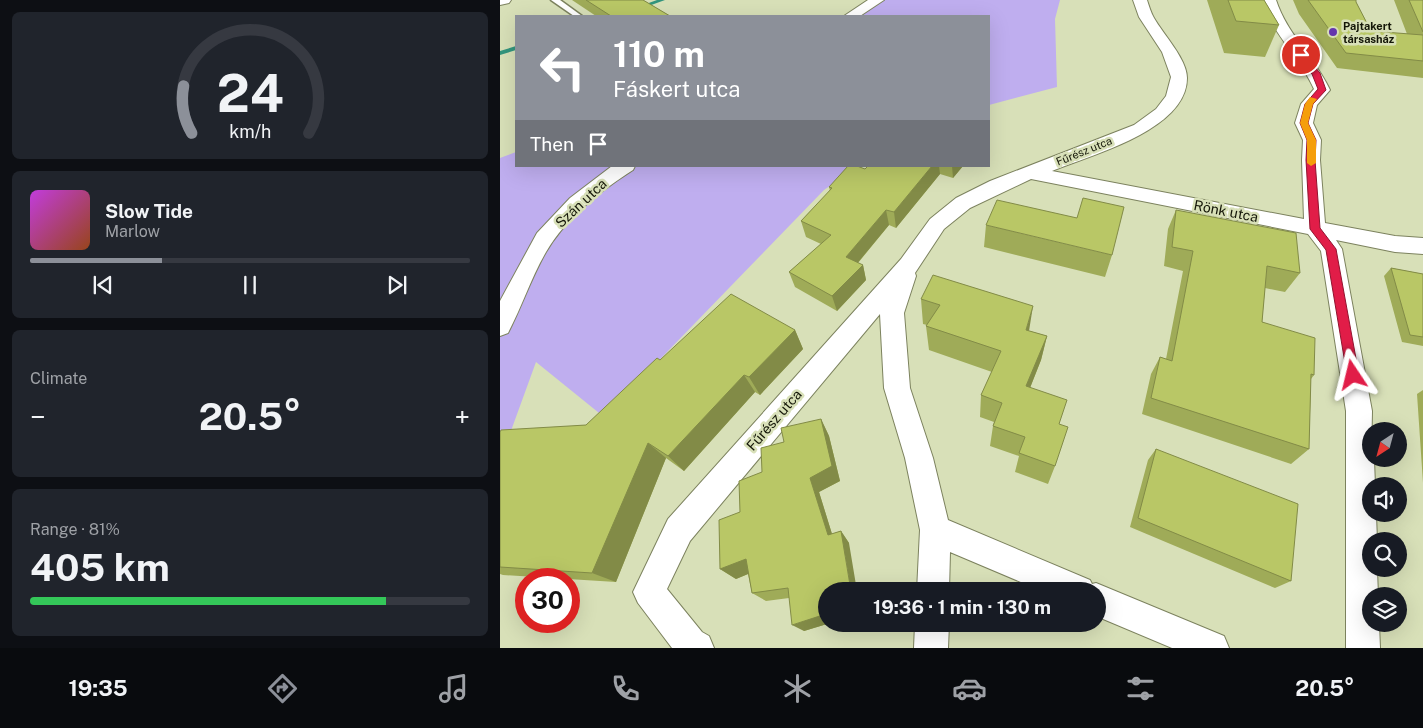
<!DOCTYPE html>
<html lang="en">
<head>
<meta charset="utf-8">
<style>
  body { margin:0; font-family:"Public Sans",sans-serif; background:#20242c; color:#f1f3f6; height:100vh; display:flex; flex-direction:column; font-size:19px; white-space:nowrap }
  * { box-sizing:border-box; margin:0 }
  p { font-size:16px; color:#9ea1a6 }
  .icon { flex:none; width:28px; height:28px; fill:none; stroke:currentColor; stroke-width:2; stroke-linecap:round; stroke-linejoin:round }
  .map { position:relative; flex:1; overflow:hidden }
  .panel { display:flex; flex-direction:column; gap:12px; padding:12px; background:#0d0f14; width:500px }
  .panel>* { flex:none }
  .banner { position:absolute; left:15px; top:15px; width:475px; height:152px; border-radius:0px; box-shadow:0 5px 20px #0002; background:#8c9099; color:#fff; overflow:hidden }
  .needle { width:32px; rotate:216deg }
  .controls { position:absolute; left:862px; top:422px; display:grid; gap:10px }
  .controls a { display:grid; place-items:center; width:45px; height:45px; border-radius:50%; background:#171b24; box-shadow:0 5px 20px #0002; font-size:25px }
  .speed { position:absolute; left:15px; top:568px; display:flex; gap:10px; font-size:25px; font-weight:700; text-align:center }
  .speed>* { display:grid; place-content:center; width:65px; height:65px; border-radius:50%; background:#171b24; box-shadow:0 5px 20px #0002; line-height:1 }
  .speed .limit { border:8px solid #d22; background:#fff; color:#111 }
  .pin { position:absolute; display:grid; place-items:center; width:42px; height:42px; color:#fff; margin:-21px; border:2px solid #fff; border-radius:50%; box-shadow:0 1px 5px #0007 }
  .me { position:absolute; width:55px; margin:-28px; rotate:350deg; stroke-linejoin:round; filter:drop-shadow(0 0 4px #0008) }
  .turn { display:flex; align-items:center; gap:18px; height:105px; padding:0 15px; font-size:22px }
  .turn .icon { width:65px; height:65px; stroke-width:2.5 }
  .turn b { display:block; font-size:35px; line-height:42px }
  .then { display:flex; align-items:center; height:48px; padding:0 15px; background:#0003; gap:10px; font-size:19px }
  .big { font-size:38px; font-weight:700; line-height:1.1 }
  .panel .widget { flex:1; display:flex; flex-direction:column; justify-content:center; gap:8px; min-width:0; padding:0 18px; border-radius:8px; background:#20242c }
  .panel .dial { align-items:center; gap:0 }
  .dial svg { height:130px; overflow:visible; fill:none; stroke:#363941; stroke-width:7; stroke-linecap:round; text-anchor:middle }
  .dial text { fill:#f1f3f6; stroke:none }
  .song { display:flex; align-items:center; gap:15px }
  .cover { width:60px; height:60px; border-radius:8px; background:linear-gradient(135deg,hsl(290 70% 55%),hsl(20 70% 35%)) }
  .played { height:5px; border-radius:2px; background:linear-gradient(90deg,#8c9099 30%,#363941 30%) }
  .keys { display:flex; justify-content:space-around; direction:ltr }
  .heat { display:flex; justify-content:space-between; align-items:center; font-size:28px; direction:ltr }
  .charge { height:8px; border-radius:4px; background:linear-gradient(90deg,#34c759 81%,#363941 0) }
  .trip { position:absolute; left:318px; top:582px; width:288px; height:50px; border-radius:25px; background:#171b24; box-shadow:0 5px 20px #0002; font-weight:700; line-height:50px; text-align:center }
  .tabs { display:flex; height:80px; justify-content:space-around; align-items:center; background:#090b0e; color:#9ea1a6 }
  .tabs .icon { width:35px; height:35px }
  .tabs .current { color:#8c9099 }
  .tabs b { font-size:22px; color:#f1f3f6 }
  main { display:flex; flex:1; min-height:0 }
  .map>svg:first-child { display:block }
  .green { fill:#bfaeef }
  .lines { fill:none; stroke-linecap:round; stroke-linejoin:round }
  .stream { fill:#33957d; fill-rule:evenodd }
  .lane-casing { stroke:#7c825e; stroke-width:3 }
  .street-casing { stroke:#7c825e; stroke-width:2 }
  .lane { fill:#fff; fill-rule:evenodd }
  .street { fill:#fff; fill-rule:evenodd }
  .wall { fill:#9fab58 }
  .shaded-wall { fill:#828b47 }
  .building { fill:#b9c766; stroke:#828b47 }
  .route { fill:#e11d48; stroke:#92132f }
  .slow { fill:#f59e0b }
  .poi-dot { fill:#6436ad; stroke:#d8e0b8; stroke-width:2 }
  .labels { text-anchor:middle; stroke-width:5; stroke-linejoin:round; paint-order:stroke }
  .far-poi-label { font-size:11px; font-weight:bold; fill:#141608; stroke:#d8e0b8; text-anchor:start }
  .far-street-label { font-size:11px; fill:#141608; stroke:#d8e0b8 }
  .street-label { font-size:14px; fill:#141608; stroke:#d8e0b8 }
</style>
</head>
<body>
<main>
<section class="panel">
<div class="widget dial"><svg viewBox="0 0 100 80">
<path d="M14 69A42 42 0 1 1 86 69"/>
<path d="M14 69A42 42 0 0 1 9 40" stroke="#8c9099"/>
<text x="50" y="56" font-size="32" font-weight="700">24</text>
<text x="50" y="72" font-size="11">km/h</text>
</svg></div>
<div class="widget">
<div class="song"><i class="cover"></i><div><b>Slow Tide</b><p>Marlow</p></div></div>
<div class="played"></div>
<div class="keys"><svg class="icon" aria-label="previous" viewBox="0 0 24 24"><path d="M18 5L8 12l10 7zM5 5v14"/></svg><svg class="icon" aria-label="pause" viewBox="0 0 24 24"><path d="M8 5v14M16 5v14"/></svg><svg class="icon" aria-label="next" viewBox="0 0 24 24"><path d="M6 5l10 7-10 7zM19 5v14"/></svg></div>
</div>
<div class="widget"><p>Climate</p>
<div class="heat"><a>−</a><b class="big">20.5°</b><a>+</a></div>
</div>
<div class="widget"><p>Range · 81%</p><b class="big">405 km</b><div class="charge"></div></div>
</section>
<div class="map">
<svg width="923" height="648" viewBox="0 0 923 648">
  <rect width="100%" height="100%" fill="#d8e0b8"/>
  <!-- green -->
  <path class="green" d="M381,0H560L555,19L557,87L489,105V16H356Z
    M16,152V166H359L324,190L104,417L36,362L0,461V158Z"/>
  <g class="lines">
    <!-- stream -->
    <path class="stream" d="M157,0H165L121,16H113Z
      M16,46V50L0,55V51Z"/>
    <!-- lane casing -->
    <g class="lane-casing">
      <path id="lane" d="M51,0H60L82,16H74Z"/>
    </g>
    <!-- street casing -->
    <g class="street-casing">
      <path id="street" d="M0,0H11L9,3L0,5Z
        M368,0H384L360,16H344Z
        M633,0H647C649,6 651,13 654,18C663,34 687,59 687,78C687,130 591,155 552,171L804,219L802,160L803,140L795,123L801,104L814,89C800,57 772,34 762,0H776C787,34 815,58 830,90L817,105L813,123L821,140L820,160L825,223L895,236L923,238V254L895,252L836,240L842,249L872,411L871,459H874L875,486H871V514H876L877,541H871V569H877L878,596H871V624H879L880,648H846V411L821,251L808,234L531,179L470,208L444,229L415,273L416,276L404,313L410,388L433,458L448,520L590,580L592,584L596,583L724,636L729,648H672L596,616V591H542L450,552L449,591H417L420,530L405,458L384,388L380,314L190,541L167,589L202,632L209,636L214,648H172L138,603L133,592L168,519L401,259L430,219L456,198L490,181L634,125L656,109L666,96L671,77L662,52L639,17Z
        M112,166H135L133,170C100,191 66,218 46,252C31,278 22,306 8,333L0,336V301L37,233L70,198Z
        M415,624H449L448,648H414Z"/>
    </g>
    <!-- lane -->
    <use href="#lane" class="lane"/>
    <!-- street -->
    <use href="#street" class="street"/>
  </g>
  <!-- wall -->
  <path class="wall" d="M72,0H143L170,16H96Z
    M707,0H764L779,25L765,57L724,53Z
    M793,0H856V2L871,31L907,34L894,0H923V78L837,68L799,14Z
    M368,166H463L453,178L440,174L396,228L389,225L358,263L363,265L366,280L337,311L295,287L289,272L321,244L306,237L301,221L330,191L329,187L365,169Z
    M676,210L800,273L785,292L765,288L762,322L814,375L811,379L809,449L791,464L642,414L651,374L660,357L666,359L683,271L664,266L668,229Z
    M486,225L612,255L605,277L484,247Z
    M891,268L923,274V346L902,342L884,276Z
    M421,299L547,336L541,360L530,388L559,424L555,466L548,484L515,472L519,456L490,446L493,426L494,422L480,417L481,395L492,372L429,350L426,326L427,325L423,324Z
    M295,330L303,349L260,395L255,392L184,471L166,458L116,582L3,575L0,574V432L86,425L160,360Z
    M923,390V483L917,394Z
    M321,419L329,436L340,481L319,492L332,534L341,531L349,543L326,624H327L304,631L289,598L266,601L252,593L248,574L236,579L220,569L240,512L262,472L284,442Z
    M656,449L791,581L775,588L630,527L648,460Z"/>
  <!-- shaded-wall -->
  <path class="shaded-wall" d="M432,166H439L440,174L396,228L394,212Z
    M452,166H463L453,178Z
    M386,210L389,225L350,272L346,257Z
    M363,265L366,280L337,311L332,296Z
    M533,306L529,331L526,330Z
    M295,330L303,349L260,395L249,377Z
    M547,336L541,360L522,408L526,386Z
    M244,375L255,392L184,471L168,456Z
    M321,419L329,436L340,481L319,492L336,547L328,535L310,478Z
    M148,443L166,458L116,582L92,573Z
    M341,531L349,543L357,591H351Z
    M246,559L260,569L236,579L220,569Z
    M326,614V624H327L304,631L292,625Z"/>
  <!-- building -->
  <path class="building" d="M86,0H143L170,16H111Z
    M728,0H764L779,25L736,21Z
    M808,0H856V2L871,31L923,35V61L846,53Z
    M909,0H923V32Z
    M348,166H357L365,169L368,166H432L394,212L386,210L346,257L363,265L332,296L289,272L331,235L301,221L332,188L329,187Z
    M583,198L624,207L612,255L486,225L497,200L577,218Z
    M676,210L796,233L800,273L767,266L762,322L815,338L814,375L811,374L809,449L651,398L660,357L672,361L693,251L672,247Z
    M891,268L923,274V337L910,335Z
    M433,275L533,306L526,330L547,336L526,386L567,400L559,424L568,427L555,466L519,453L525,437L493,426L502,403L481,395L501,351L426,326L440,305L421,299Z
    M231,294L295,330L249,377L244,375L168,456L148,443L92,573L0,567V432L1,430L86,425L157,358L160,360Z
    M321,419L332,466L310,478L328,535L341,531L351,591H326V614L292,625L288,588L252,593L246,559L220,569L219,520L240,512L239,481L262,472L261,448L284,442L281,428Z
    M656,449L798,504L791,581L638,518Z"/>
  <!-- route -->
  <path class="route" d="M799,54H804L820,73L826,90L813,104L808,123L816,140L815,160L820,228L836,249L859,375L857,379L853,380L849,379L847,375L826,250L810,229L806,160L807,140L800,123L805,104L818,89L812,74L798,55Z"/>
  <!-- slow -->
  <path class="slow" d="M810,97L817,99L813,104L808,123L816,140V163L811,166L807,163V140L800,123L805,104Z"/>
  <!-- markers -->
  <circle class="poi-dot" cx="833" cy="32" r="5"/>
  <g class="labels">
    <!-- far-poi labels -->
    <g class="far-poi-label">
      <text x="843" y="30">Pajtakert<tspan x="843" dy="13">társasház</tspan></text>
    </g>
    <!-- far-street labels -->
    <g class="far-street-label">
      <text transform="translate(584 151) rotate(-22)" y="4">Fűrész utca</text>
    </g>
    <!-- street labels -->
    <g class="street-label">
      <text transform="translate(81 203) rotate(-43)" y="5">Szán utca</text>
      <text transform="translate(726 211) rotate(11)" y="5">Rönk utca</text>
      <text transform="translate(274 420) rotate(-49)" y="5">Fűrész utca</text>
    </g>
  </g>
</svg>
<div class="controls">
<a><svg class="needle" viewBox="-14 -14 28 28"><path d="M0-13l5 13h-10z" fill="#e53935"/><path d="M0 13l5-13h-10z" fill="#9ea1a6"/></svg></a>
<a><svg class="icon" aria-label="sound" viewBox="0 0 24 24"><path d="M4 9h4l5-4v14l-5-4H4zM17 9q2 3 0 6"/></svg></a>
<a><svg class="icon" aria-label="search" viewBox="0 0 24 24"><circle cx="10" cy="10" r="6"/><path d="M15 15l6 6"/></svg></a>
<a><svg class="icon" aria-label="layers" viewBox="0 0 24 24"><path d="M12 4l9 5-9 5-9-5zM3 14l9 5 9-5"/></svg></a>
</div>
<div class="speed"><div class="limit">30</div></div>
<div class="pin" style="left:801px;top:55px;background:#d93025"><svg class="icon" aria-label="arrive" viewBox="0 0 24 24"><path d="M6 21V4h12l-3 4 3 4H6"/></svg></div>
<svg class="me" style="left:853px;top:375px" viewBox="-20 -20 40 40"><path d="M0-17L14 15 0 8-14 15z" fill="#e11d48" stroke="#fff" stroke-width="4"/></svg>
<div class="trip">19:36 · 1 min · 130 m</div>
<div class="banner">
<div class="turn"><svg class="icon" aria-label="left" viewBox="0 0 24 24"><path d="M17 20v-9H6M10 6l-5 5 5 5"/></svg><div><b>110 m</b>Fáskert utca</div></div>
<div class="then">Then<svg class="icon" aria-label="arrive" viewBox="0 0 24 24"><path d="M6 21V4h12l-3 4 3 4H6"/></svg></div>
</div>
</div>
</main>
<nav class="tabs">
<b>19:35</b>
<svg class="icon current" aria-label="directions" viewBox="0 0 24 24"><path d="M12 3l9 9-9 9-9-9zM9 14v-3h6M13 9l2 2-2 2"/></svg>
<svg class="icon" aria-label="music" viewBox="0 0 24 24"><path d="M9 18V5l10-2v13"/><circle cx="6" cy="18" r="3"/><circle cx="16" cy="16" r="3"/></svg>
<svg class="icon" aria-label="phone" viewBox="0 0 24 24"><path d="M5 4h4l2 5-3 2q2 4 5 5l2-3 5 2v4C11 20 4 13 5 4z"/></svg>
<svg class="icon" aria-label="climate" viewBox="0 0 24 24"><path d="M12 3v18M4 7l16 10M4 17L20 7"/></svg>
<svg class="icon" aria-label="car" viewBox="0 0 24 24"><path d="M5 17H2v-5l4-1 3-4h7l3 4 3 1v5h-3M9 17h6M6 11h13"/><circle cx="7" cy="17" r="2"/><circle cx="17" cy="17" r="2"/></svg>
<svg class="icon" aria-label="filters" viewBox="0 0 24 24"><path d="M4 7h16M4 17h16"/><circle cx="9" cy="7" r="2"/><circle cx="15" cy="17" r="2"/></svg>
<b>20.5°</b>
</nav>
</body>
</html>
